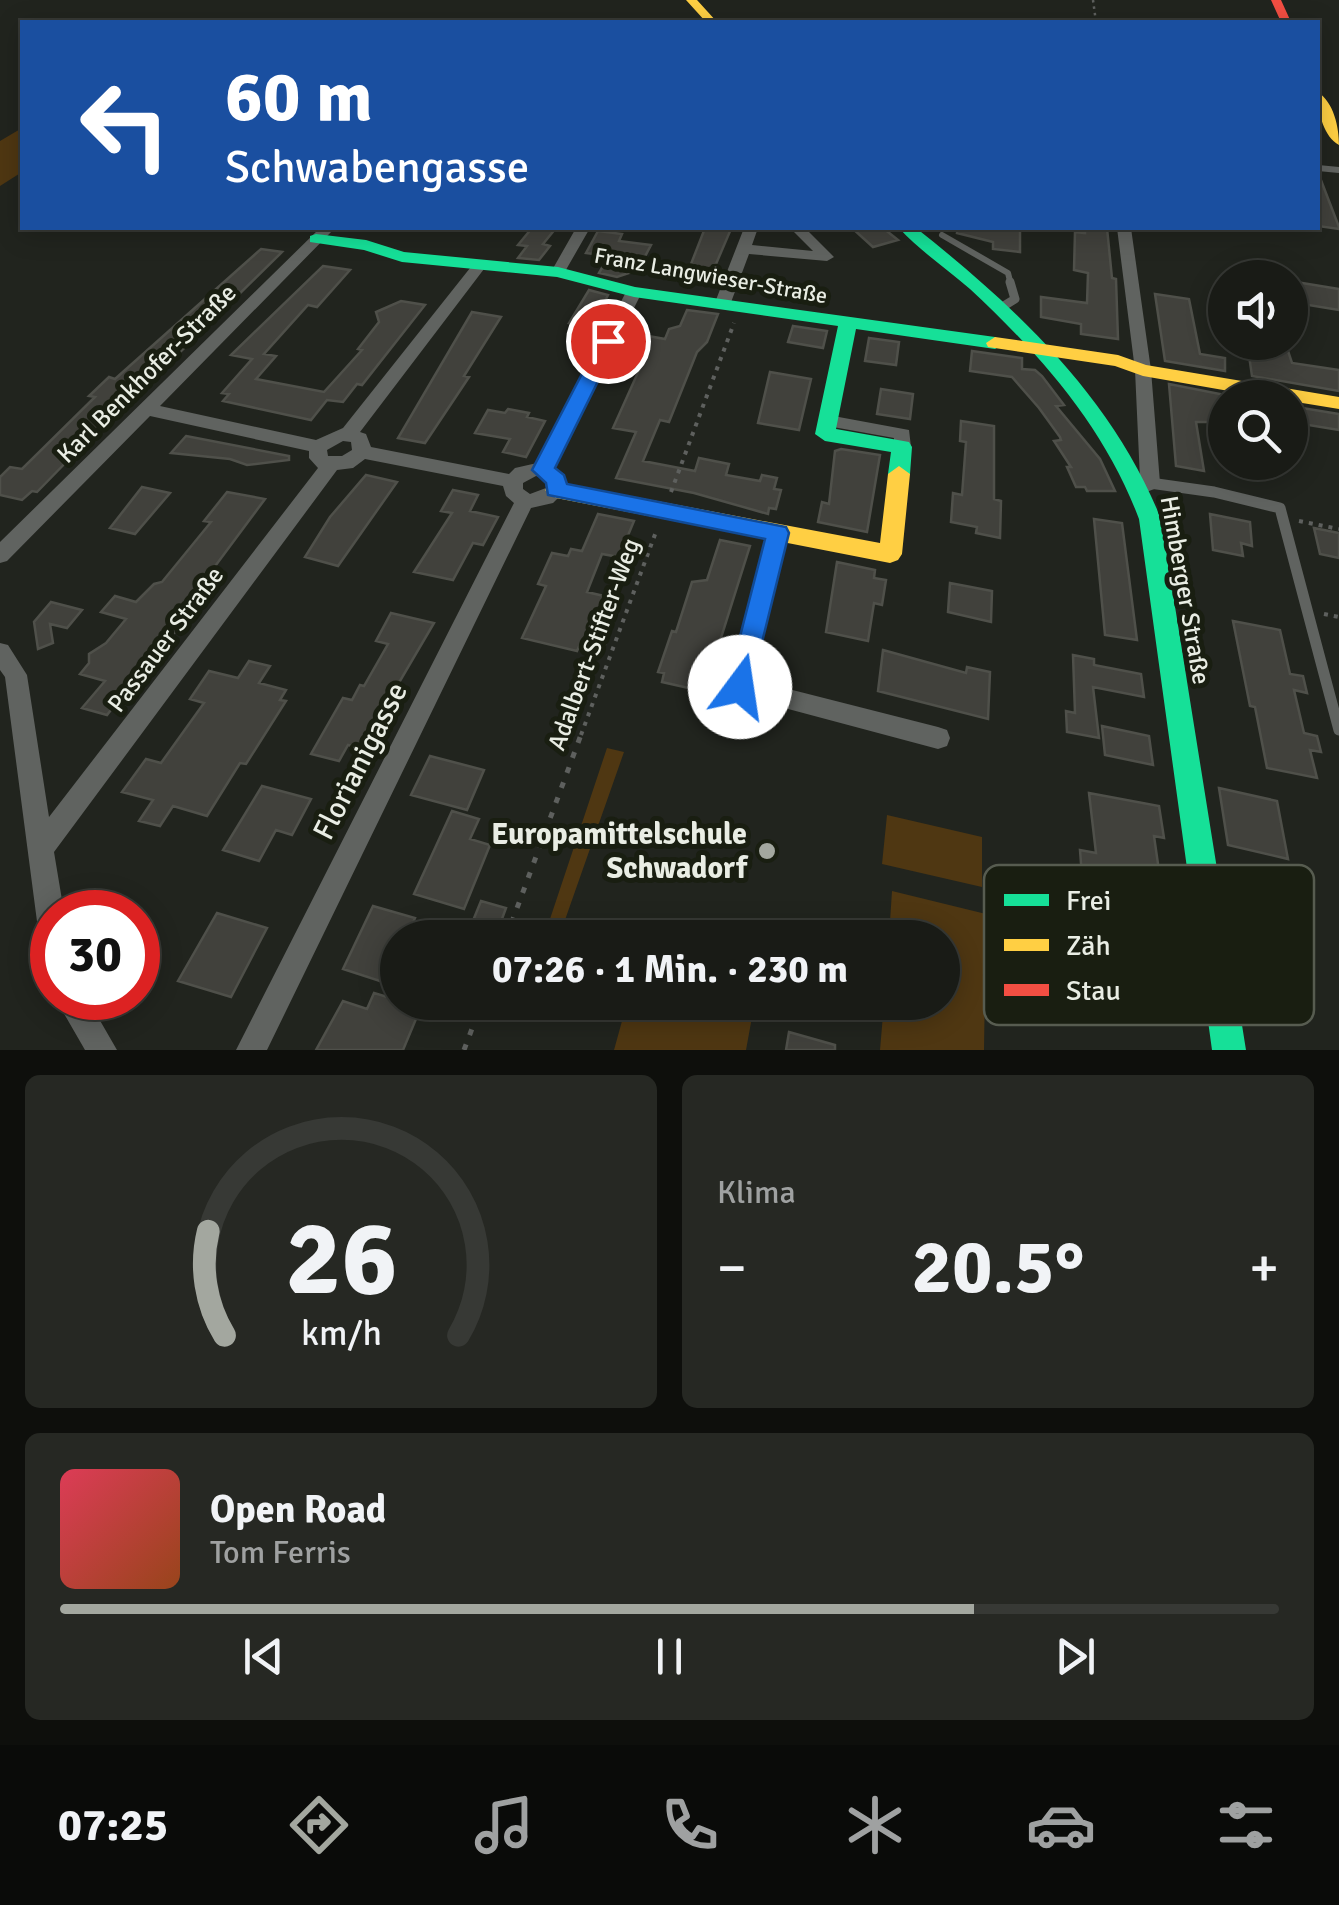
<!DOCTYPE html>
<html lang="de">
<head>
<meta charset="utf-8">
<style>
  body { margin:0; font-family:Signika,sans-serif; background:#262823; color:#f1f3f6; height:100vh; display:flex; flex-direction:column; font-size:38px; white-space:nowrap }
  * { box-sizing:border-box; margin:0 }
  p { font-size:32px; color:#9fa1a1 }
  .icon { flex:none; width:55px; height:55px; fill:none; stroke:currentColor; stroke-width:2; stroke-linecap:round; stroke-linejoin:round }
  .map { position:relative; height:1050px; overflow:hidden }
  .drawer { display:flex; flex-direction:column; gap:25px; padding:25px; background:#0e0f0c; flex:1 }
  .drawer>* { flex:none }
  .guide { position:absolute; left:20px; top:20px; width:1300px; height:210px; border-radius:0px; box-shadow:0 5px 25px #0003,0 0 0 2px #373935; background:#1a4fa0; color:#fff; overflow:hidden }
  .tools { position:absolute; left:1208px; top:260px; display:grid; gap:20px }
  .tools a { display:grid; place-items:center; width:100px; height:100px; border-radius:50%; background:#191b16; box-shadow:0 5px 25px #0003,0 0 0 2px #373935; font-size:50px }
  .speed { position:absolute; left:30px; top:890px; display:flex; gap:20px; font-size:50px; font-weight:700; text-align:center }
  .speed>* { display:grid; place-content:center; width:130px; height:130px; border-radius:50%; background:#191b16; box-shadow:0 5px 25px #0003,0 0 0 2px #373935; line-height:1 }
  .speed .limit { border:15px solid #d22; background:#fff; color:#111 }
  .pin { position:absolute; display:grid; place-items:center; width:85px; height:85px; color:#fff; margin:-42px; border:5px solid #fff; border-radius:50%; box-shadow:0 2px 10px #0007 }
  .me { position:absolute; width:110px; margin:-55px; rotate:14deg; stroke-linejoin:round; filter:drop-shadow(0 0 8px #0008) }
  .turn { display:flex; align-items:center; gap:35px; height:210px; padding:0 40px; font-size:45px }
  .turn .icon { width:130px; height:130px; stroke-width:2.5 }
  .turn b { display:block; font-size:70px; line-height:85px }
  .big { font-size:75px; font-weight:800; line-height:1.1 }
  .drawer .tile { flex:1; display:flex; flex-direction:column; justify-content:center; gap:15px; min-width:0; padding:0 35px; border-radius:15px; background:#262823 }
  .drawer .dial { align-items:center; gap:0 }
  .dial svg { height:260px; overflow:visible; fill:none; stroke:#373935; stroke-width:7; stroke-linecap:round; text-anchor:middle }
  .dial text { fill:#f1f3f6; stroke:none }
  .song { display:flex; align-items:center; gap:30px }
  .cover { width:120px; height:120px; border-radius:15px; background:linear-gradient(135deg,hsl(350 70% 55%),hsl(20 70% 35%)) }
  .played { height:10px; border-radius:5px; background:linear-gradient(90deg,#a3a79f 75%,#373935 75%) }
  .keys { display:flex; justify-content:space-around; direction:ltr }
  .heat { display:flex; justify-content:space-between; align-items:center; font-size:55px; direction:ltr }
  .drawer .tiles { flex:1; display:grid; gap:25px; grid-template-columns:1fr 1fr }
  .tile:last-child { grid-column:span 2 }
  .trip { position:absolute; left:380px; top:920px; width:580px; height:100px; border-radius:50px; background:#191b16; box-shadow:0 5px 25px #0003,0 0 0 2px #373935; font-weight:800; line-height:100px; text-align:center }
  .tab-bar { display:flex; height:160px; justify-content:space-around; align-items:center; background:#0a0b09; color:#9fa1a1 }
  .tab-bar .icon { width:70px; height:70px }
  .tab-bar .active { color:#a3a79f }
  .tab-bar b { font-size:45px; color:#f1f3f6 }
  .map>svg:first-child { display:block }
  .green { fill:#4f3712 }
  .building { fill:#41413c; stroke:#4f504a; stroke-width:2.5 }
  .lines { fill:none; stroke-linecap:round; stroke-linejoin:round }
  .path-far2 { stroke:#5e605e; stroke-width:2.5; stroke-dasharray:2.5 4; stroke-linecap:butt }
  .path-far1 { stroke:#5e605e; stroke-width:4; stroke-dasharray:4 6; stroke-linecap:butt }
  .path { stroke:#5e605e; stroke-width:5; stroke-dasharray:6 10; stroke-linecap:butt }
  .lane-far2 { stroke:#606360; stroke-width:6 }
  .lane-far1 { stroke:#606360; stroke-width:9 }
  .lane { stroke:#606360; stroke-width:11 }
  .street { fill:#606360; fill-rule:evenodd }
  .fast { fill:#16e098; fill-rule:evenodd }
  .slow { fill:#ffcf43; fill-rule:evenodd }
  .jam { fill:#f24e42; fill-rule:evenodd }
  .route { fill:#1a73e8; stroke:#114b97; stroke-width:2.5 }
  .poi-dot { fill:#a3a79f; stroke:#191e11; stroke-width:4 }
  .labels { text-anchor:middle; stroke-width:10; stroke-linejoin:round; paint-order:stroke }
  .far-street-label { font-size:22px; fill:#e9ede4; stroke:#191e11 }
  .street-label { font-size:25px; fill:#e9ede4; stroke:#191e11 }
  .near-street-label { font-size:30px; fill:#e9ede4; stroke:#191e11 }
  .near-poi-label { font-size:30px; font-weight:bold; fill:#e9ede4; stroke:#191e11; text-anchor:end }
  .key { fill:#191e11; stroke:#575c50; stroke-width:2.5 }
  .key-label { font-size:28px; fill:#e9ede4 }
</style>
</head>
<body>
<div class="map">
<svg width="1339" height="1050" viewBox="0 0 1339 1050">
  <rect width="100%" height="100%" fill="#21241e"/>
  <!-- green -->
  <path class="green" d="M22,128V172L0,186V141Z
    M607,748L624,752L559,937H544Z
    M887,815L982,837V887L882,864Z
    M892,891L986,914L984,1050H880L884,1003L942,1002V938L889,937Z
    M627,1003H700L752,1017L746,1050H614Z"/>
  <!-- building -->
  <path class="building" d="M1319,175L1339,227V229L1318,226Z
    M532,228H556L543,244L550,246L539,260L518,258L527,246L518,245Z
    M705,228L731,229L707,285L684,282Z
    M852,228H883L898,240L873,247Z
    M958,228L1020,229V252L993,249V242L957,233Z
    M1085,228H1107L1112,278L1116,279L1118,339L1081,334V324L1041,317V297L1087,303L1088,273L1074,270L1075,232L1085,233Z
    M598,231L622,234L619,241L651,245L638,270L617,277L599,273L609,256L586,253Z
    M261,249L282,252L163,369L158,368L37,492L32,491L22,500L0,495V477L10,467L22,469L95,397L89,396L109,377L115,379Z
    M323,266L350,270L317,307L308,305L264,354L276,356L256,379L324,392L362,350L358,349L379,322L376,312L401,301L425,305L362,385L357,384L343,402L327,400L311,420L223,401L229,394L222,393L252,359L231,355Z
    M1290,281L1339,289V310L1290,302Z
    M589,290L608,295L592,327L569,323Z
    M1155,294L1189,299L1200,354L1225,358V371L1165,361Z
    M687,310L718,314L707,342L697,352L669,422L660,420L643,461L695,471L699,458L729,464L726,475L760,481L762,475L777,478L774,489L781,490L776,509L769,508L768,514L694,493L616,478L636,432L613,428L644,359L638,358L648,336L665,339L669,329L680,326Z
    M472,312L501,317L464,376L469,377L425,443L398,438Z
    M793,326L827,331L823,348L788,342Z
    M869,338L899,342L896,365L865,361Z
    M1247,342H1274L1287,348L1292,363L1339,370V391L1252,376Z
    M972,351L1022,358V369L1035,370L1042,376L1064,405L1056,406L1100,459L1115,491H1087L1085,487H1076L1067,467H1071L1054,441L1061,440L1060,437L1039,408L1012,377L970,371Z
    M770,372L811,379L799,430L758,423Z
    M1169,384L1225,395V412L1214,410L1216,422H1196L1204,471L1176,466Z
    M881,389L913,394L910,419L877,414Z
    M1290,406L1339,414V430L1290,422Z
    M508,409L529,413L527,417L545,421L526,457L503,452L510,439L475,433L488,410L505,413Z
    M961,421L994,426V499L1001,501L1000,538L976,533L977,527L951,522L953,493L962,495L966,442L960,441Z
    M186,436L289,456V460L247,465L230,459L171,453Z
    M841,449L880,455L867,532L818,522L822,502L829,504L835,451Z
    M366,475L397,482L338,566L305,557L330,517Z
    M142,487L170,493L135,534L110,528Z
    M453,490L478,495L470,511L498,517L483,545L473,543L453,580L414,572L452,513L441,511Z
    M227,492L265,499L210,573L215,581L202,584L181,610L193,613L153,656L154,665L150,671L138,675L107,715L82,708L105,681L80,674L89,663V654L106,643L126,619L101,612L115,596L136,602L154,584L162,582L211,522L204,521Z
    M598,514L634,521L619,557L602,554L587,592L621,600L604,647L581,642L577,651L522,638L546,586L538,584L552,553L568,556L571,549L582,551Z
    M1210,514L1250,522L1252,546L1241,543L1243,556L1213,550Z
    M1094,519L1122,523L1137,640L1105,635Z
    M1314,528L1339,533V558L1320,554Z
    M720,540L750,546L720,641L725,642L713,684L696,680L693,689L662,682L664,673L658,672L672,631L676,632L692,582L707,580Z
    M837,562L875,570L874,578L886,580L882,605L874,603L868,641L826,632Z
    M950,583L992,591L991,622L948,612Z
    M51,602L82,610L67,628L50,624L53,643L38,649L34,622Z
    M391,613L434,623L387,703L393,705L369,750L348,745L339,761L311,754L343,698L352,700L360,685L364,686L388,644L376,641Z
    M1233,621L1280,630L1290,674L1303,676L1307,693L1294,690L1304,733L1317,736L1321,752L1310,750L1317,778L1267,768L1255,707L1250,706Z
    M883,650L966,673L967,667L990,672L988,719L878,691Z
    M1073,655L1094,659V665L1141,674L1144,697L1093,687L1099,738L1067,732L1066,711L1075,713Z
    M249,661L270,666L259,683L286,690L280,700L286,701L246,764L240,763L207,816L173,806L160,826L139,821L153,800L122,792L146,759L161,763L204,703L190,699L209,671L238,678Z
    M1102,726L1149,736L1153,765L1105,755Z
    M430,756L484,770L467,810L411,795Z
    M262,786L311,799L292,835L276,830L259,861L223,850Z
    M1219,788L1277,801L1288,859L1228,845Z
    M1089,793L1159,806L1164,838L1154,836L1160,878L1167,879L1187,1012L1138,1000L1135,961L1145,964L1140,907L1128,904L1126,885L1082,876L1080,850L1096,853Z
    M452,811L479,819L470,839L490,845L464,909L414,894Z
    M481,901L506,908L495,938H466Z
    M373,906L415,918L406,938H398V957L386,983L343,969Z
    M217,913L267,928L231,997L178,981Z
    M374,993L421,1007L403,1050H316L343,1001L367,1009Z
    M789,1032L835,1045V1050H786Z"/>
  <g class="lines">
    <!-- path-far2 -->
    <path class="path-far2" d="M1093,0L1096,22"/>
    <!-- path-far1 -->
    <path class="path-far1" d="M671,492L734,323
      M1299,521L1339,529
      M1324,614L1339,617
      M581,735L657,529"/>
    <!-- path -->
    <path class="path" d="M506,938L582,732
      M464,1050L482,1002"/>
    <!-- lane-far2 -->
    <path class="lane-far2" d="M1318,168L1339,170
      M942,235L1008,273L1011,285"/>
    <!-- lane-far1 -->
    <path class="lane-far1" d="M1002,307L1015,299L1010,282
      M1150,483L1155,484"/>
    <!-- lane -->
    <path class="lane" d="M1150,483L1214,492L1280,508L1339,730"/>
    <!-- street -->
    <path class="street" d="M320,228H335L160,406L316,440L343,428L474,263L479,262L486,266L484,269L360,432L366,434L371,447L509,474L515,468L537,463L626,292L634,287L642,292L554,468L561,474L566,490L553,503L531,508L267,1050H236L514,503L506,496L503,486L365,459L353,468L337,470L54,852L64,912H52V943L42,939L38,929L5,677L0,670V643L8,645L27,675L49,817L318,468L309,458V451L150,416L7,561L0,563V542ZM343,441L351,442L352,450L342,456H328L327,450ZM536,476L544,478L546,488L530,494L523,489V483Z
      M576,228H590L563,275H553L551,272Z
      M744,228H758L752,245L813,251L790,228H805L834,257L827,261L749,254L730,305L728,308H716L714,305Z
      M1117,228H1131L1151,370L1160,483L1157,488L1141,494L1131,487L1140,479L1135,370Z
      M828,415L909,430L911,447L902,453L893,447L894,438L822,425L819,421L822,417Z
      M778,525L785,528L788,533L753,680L938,727L947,730L950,738L947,746L938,749L732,694L728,687L768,533L771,528Z
      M55,998H87L117,1050H85Z"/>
    <!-- fast -->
    <path class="fast" d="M899,228H916C1016,307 1113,398 1161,519L1246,1050H1212L1139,519C1105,428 1041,355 970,289C947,269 920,251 899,228Z
      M316,234L366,240L404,252L558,267L635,287L995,337L1004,343L995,349L856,329L836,429L909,442L912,447L910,474L899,482L888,474L891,452L825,441L815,434L838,326L634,297L557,277L402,262L364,250L310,242V236Z"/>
    <!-- slow -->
    <path class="slow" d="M686,0H697L717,22H706Z
      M1318,92C1334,103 1339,127 1339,145C1323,136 1317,110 1318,92Z
      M995,337L1118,355L1146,365L1339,397V409L1290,401V398H1269L1143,376L1115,366L988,347L986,343Z
      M899,466L910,474L902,554L898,560L890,563L556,498L545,490L556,482L880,543L888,474Z"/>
    <!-- jam -->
    <path class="jam" d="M1271,0H1281L1291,22H1281Z"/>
  </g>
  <!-- route -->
  <path class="route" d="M608,335L618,341L555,468L564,475L567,484L786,527L789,533L749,695L740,699L731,695L727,687L765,539L548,495L546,483L532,470L599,341Z"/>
  <!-- markers -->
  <circle class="poi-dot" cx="767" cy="851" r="10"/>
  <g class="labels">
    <!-- far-street labels -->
    <g class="far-street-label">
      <text transform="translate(711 275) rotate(10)" y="8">Franz Langwieser-Straße</text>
    </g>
    <!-- street labels -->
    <g class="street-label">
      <text transform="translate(146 373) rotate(-45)" y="9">Karl Benkhofer-Straße</text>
      <text transform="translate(1186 590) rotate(80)" y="9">Himberger Straße</text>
      <text transform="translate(165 639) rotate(-53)" y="9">Passauer Straße</text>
      <text transform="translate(593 644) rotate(-70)" y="9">Adalbert-Stifter-Weg</text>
    </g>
    <!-- near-street labels -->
    <g class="near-street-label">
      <text transform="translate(360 761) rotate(-63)" y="10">Florianigasse</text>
    </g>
    <!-- near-poi labels -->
    <g class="near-poi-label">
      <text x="747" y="844">Europamittelschule<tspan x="747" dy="34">Schwadorf</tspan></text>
    </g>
  </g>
  <!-- legend -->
  <rect x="984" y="865" width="330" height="160" rx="15" class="key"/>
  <rect x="1004" y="894" width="45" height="12" fill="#16e098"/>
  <rect x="1004" y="939" width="45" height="12" fill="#ffcf43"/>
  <rect x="1004" y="984" width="45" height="12" fill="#f24e42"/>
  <g class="key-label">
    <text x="1066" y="910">Frei</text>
    <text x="1066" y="955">Zäh</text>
    <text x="1066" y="1000">Stau</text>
  </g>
</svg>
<div class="tools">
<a><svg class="icon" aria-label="sound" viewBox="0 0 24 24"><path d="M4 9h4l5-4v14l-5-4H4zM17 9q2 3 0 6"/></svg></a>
<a><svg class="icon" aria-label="search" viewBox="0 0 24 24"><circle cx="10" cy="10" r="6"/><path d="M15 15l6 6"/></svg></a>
</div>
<div class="speed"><div class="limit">30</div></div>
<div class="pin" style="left:608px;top:341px;background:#d93025"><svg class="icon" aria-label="arrive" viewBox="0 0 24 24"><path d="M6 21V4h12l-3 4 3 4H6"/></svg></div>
<svg class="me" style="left:740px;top:687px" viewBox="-20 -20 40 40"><circle r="19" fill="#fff"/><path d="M0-13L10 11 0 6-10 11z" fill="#1a73e8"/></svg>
<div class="trip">07:26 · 1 Min. · 230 m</div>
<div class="guide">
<div class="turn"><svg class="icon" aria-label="left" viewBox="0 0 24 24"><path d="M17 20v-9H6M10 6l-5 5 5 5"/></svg><div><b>60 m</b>Schwabengasse</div></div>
</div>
</div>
<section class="drawer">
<div class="tiles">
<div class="tile dial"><svg viewBox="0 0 100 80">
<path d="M14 69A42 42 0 1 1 86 69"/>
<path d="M14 69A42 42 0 0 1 9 37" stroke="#a3a79f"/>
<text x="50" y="56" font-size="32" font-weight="700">26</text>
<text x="50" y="72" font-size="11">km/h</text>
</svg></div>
<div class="tile"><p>Klima</p>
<div class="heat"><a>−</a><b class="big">20.5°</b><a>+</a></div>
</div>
<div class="tile">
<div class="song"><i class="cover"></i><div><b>Open Road</b><p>Tom Ferris</p></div></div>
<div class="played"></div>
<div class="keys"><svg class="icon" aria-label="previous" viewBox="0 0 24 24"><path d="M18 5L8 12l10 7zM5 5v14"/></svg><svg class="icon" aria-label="pause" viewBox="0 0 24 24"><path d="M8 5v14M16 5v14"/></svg><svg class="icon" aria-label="next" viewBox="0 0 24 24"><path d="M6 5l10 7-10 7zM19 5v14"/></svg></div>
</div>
</div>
</section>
<nav class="tab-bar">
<b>07:25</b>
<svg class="icon active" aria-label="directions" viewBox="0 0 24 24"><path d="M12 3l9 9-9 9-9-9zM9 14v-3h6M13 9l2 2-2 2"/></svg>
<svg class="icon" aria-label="music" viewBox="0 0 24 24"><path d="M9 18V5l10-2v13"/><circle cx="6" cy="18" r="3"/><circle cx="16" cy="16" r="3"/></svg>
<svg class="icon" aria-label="phone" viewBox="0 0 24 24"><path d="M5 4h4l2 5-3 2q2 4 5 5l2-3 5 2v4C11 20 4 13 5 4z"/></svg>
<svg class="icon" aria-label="climate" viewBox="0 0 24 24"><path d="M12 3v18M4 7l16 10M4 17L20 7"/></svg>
<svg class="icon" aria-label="car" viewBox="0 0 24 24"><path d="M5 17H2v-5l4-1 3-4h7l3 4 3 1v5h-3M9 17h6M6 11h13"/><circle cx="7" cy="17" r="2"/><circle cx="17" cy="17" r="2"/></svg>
<svg class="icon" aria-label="filters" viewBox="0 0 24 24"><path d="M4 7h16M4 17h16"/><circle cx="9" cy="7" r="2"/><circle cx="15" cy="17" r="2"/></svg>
</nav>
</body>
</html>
